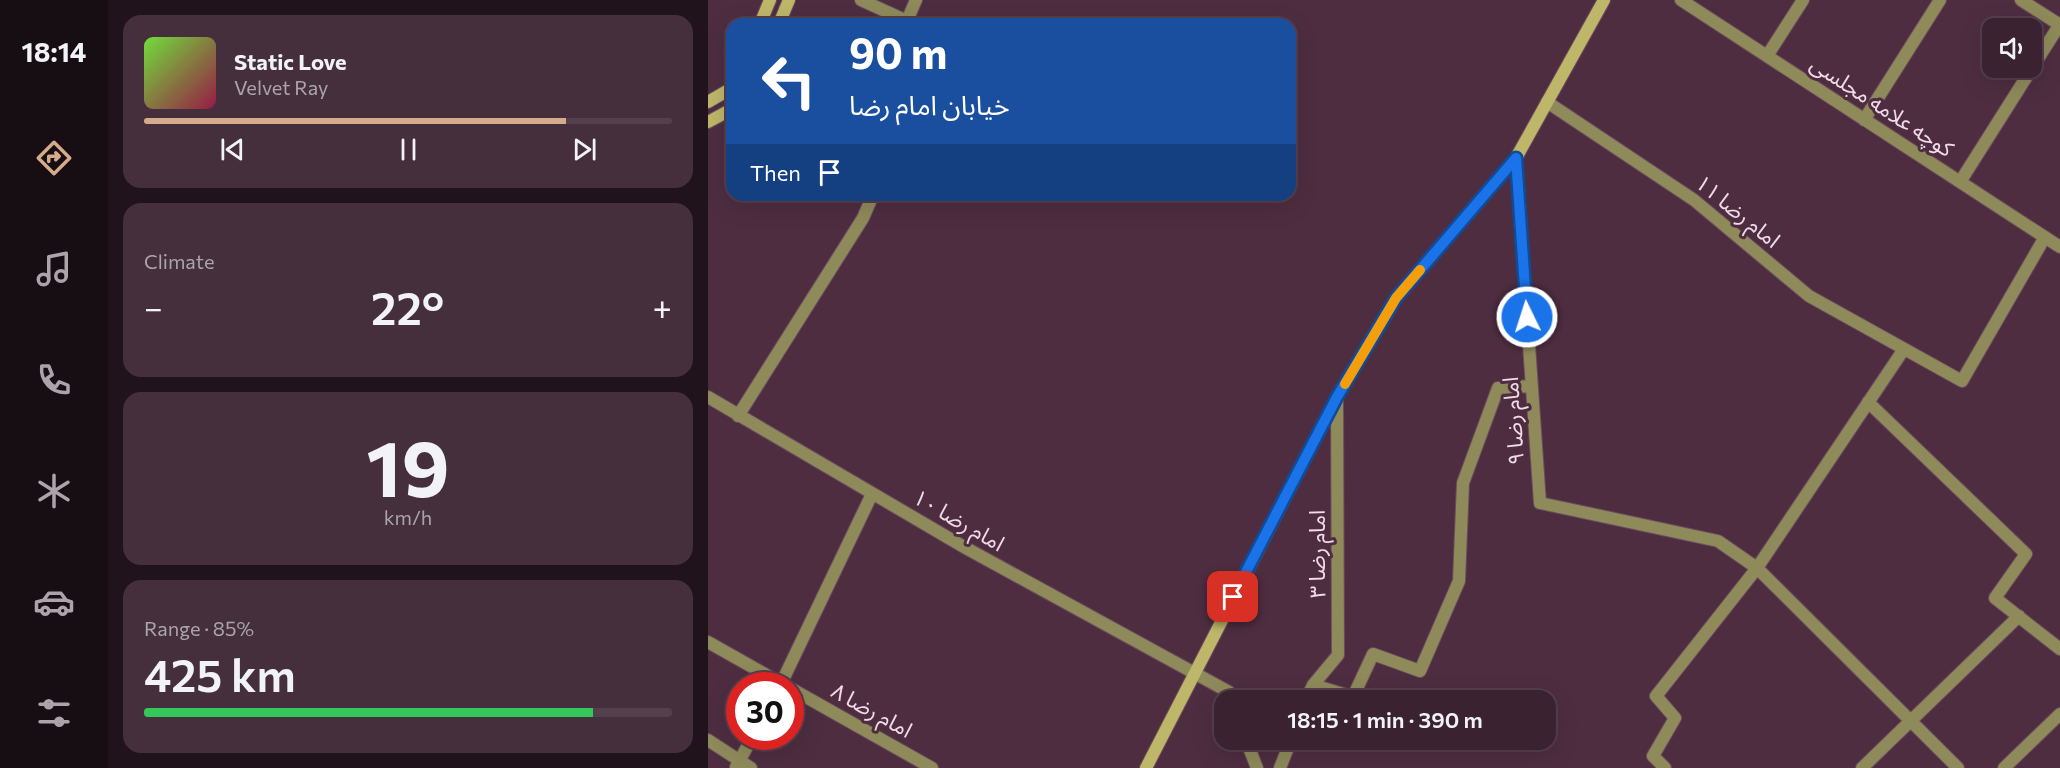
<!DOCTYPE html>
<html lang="en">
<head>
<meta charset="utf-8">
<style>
  body { margin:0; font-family:Commissioner,"Noto Sans Arabic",sans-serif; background:#452f3d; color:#f1f3f6; height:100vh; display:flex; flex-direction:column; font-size:22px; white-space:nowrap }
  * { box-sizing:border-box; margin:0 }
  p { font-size:20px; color:#aba4ab }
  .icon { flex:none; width:33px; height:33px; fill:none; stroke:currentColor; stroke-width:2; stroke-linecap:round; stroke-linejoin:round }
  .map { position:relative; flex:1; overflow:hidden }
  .drawer { display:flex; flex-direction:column; gap:15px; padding:15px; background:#20131b; width:600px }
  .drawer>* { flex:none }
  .banner { position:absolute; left:18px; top:18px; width:570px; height:183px; border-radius:18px; box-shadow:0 6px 24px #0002,0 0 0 2px #543f4d; background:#1a4fa0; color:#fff; overflow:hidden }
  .tools { position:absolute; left:1274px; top:18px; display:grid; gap:12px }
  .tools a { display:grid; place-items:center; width:60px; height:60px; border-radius:12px; background:#3a2231; box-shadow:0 6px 24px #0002,0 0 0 2px #543f4d; font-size:30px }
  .speed { position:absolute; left:18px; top:672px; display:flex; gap:12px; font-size:30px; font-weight:700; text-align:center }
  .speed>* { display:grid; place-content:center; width:78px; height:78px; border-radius:50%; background:#3a2231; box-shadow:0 6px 24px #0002,0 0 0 2px #543f4d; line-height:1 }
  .speed .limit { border:9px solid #d22; background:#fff; color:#111 }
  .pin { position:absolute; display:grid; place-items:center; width:51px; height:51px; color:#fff; margin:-26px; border-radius:12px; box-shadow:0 3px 9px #0006 }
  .me { position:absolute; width:66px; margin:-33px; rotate:356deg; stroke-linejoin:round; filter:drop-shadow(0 0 4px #0008) }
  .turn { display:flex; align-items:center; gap:21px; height:126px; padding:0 24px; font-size:27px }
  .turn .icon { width:78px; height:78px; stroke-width:2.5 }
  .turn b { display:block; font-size:42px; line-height:51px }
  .then { display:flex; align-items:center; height:57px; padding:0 24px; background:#0003; gap:12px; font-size:22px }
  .big { font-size:45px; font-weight:600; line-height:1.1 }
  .drawer .tile { flex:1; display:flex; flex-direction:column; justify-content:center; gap:9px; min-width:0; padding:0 21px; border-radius:18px; background:#452f3d }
  .drawer .dial { align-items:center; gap:0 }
  .dial b { font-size:78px; line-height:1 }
  .song { display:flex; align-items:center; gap:18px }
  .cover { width:72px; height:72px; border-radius:9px; background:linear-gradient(135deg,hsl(100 70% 55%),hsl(340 70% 35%)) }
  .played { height:6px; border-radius:3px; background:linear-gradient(90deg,#d6ab8b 80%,#543f4d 80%) }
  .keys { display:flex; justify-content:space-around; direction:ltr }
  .heat { display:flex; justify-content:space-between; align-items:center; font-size:33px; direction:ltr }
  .charge { height:9px; border-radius:4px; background:linear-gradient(90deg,#34c759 85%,#543f4d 0) }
  .trip { position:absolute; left:506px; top:690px; width:342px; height:60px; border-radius:18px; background:#3a2231; box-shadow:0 6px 24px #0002,0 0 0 2px #543f4d; font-weight:600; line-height:60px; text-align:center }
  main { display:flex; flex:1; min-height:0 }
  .tabs { display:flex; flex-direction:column; width:108px; justify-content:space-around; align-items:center; background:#170e14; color:#aba4ab }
  .tabs .icon { width:42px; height:42px }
  .tabs .active { color:#d6ab8b }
  .tabs b { font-size:27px; color:#f1f3f6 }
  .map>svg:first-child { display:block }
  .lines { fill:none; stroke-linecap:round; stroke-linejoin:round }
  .street-casing { stroke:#6b4c5f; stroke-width:14 }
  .secondary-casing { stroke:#6b4c5f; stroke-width:14 }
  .street { stroke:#8e8a5a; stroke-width:12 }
  .secondary { stroke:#beb669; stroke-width:12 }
  .route-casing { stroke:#114b97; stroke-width:15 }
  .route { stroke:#1a73e8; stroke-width:10 }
  .slow { stroke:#f59e0b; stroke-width:10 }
  .labels { text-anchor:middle; stroke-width:6; stroke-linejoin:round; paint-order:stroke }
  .street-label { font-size:22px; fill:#f0dbe6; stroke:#4e2d41 }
</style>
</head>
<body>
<main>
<nav class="tabs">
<b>18:14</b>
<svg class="icon active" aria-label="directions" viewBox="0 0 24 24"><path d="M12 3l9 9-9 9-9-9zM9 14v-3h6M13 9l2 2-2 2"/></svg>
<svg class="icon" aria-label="music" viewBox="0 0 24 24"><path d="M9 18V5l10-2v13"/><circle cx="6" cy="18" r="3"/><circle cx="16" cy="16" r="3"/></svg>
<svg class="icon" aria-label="phone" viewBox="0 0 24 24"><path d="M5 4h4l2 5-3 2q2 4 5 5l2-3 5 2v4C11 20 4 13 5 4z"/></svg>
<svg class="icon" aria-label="climate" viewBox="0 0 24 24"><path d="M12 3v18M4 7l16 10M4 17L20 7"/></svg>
<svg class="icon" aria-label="car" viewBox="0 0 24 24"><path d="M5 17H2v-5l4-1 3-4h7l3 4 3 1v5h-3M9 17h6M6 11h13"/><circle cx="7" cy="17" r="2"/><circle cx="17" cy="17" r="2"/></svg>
<svg class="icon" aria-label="filters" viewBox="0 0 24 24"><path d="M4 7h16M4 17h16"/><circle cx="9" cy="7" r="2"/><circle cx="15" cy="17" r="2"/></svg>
</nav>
<section class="drawer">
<div class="tile">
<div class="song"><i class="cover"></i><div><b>Static Love</b><p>Velvet Ray</p></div></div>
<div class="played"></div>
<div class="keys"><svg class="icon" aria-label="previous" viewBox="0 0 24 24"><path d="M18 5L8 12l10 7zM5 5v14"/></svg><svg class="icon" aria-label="pause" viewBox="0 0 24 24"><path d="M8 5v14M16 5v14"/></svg><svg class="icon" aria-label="next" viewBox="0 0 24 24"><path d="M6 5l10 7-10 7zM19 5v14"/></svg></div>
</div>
<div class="tile"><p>Climate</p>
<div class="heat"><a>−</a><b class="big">22°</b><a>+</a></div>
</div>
<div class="tile dial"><b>19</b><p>km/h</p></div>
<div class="tile"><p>Range · 85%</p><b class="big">425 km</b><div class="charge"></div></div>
</section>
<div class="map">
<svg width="1352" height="768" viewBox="0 0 1352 768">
  <rect width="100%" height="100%" fill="#4e2d41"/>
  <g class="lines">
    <!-- street casing -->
    <g class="street-casing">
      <path id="street" d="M153,0L199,21
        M973,0L1352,247
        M1313,0L1352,25
        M200,24L199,21L208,0
        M1059,56L1095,0
        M839,102L986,200L1101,296L1254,381L1337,237
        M1156,120L1232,0
        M808,158L832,503L1010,541L1049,568L1250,768
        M1252,182L1352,24
        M0,397L256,547L521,692L524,700
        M1160,402L1318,554L1287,598L1352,649
        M30,416L155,218L165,195
        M0,642L78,686
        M605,685L645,697L665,654L712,671L751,581L755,483L790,388L824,386
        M72,686L164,494
        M82,688L224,768
        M598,700L605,685L630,655L629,397
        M0,740L43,768
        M538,740L549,768
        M28,767L45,736
        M572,768L583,740
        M957,768L945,756L967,718L948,696L1049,568L1196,349
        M1154,768L1311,616
        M1296,768L1352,714"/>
    </g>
    <!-- secondary casing -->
    <g class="secondary-casing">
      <path id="secondary" d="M52,24L62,0
        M71,24L81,0
        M0,102L24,88
        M0,122L24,109
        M438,768L629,397L688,298L808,158L896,0"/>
    </g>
    <!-- street -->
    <use href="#street" class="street"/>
    <!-- secondary -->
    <use href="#secondary" class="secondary"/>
  </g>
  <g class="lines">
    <!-- route casing -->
    <g class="route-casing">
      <path id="route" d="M525,597L629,397L688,298L808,158L819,317"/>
    </g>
    <!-- route -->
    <use href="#route" class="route"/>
    <!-- slow -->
    <path class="slow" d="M637,384L688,298L712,270"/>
  </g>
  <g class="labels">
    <!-- street labels -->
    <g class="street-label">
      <text transform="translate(1174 106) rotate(33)" y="8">کوچه علامه مجلسی</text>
      <text transform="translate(1030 211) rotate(39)" y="8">امام رضا ۱۱</text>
      <text transform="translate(805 421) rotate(-94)" y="8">امام رضا ۹</text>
      <text transform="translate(251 520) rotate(30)" y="8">امام رضا ۱۰</text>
      <text transform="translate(609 554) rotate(-90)" y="8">امام رضا ۳</text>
      <text transform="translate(164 710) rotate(29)" y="8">امام رضا ۸</text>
    </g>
  </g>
</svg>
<div class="tools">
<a><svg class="icon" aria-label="sound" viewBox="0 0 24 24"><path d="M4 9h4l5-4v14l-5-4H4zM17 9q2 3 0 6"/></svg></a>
</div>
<div class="speed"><div class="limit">30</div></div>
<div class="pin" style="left:525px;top:597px;background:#d93025"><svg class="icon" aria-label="arrive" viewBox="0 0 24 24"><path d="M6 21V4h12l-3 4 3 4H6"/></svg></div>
<svg class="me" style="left:819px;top:317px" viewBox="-20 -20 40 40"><circle r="17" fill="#1a73e8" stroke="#fff" stroke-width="3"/><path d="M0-11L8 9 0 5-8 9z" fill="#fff"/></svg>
<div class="trip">18:15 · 1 min · 390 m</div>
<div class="banner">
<div class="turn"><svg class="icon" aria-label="left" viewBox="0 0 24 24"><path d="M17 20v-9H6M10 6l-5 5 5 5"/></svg><div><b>90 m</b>خیابان امام رضا</div></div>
<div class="then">Then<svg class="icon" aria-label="arrive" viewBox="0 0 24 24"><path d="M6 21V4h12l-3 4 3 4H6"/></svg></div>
</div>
</div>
</main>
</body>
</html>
